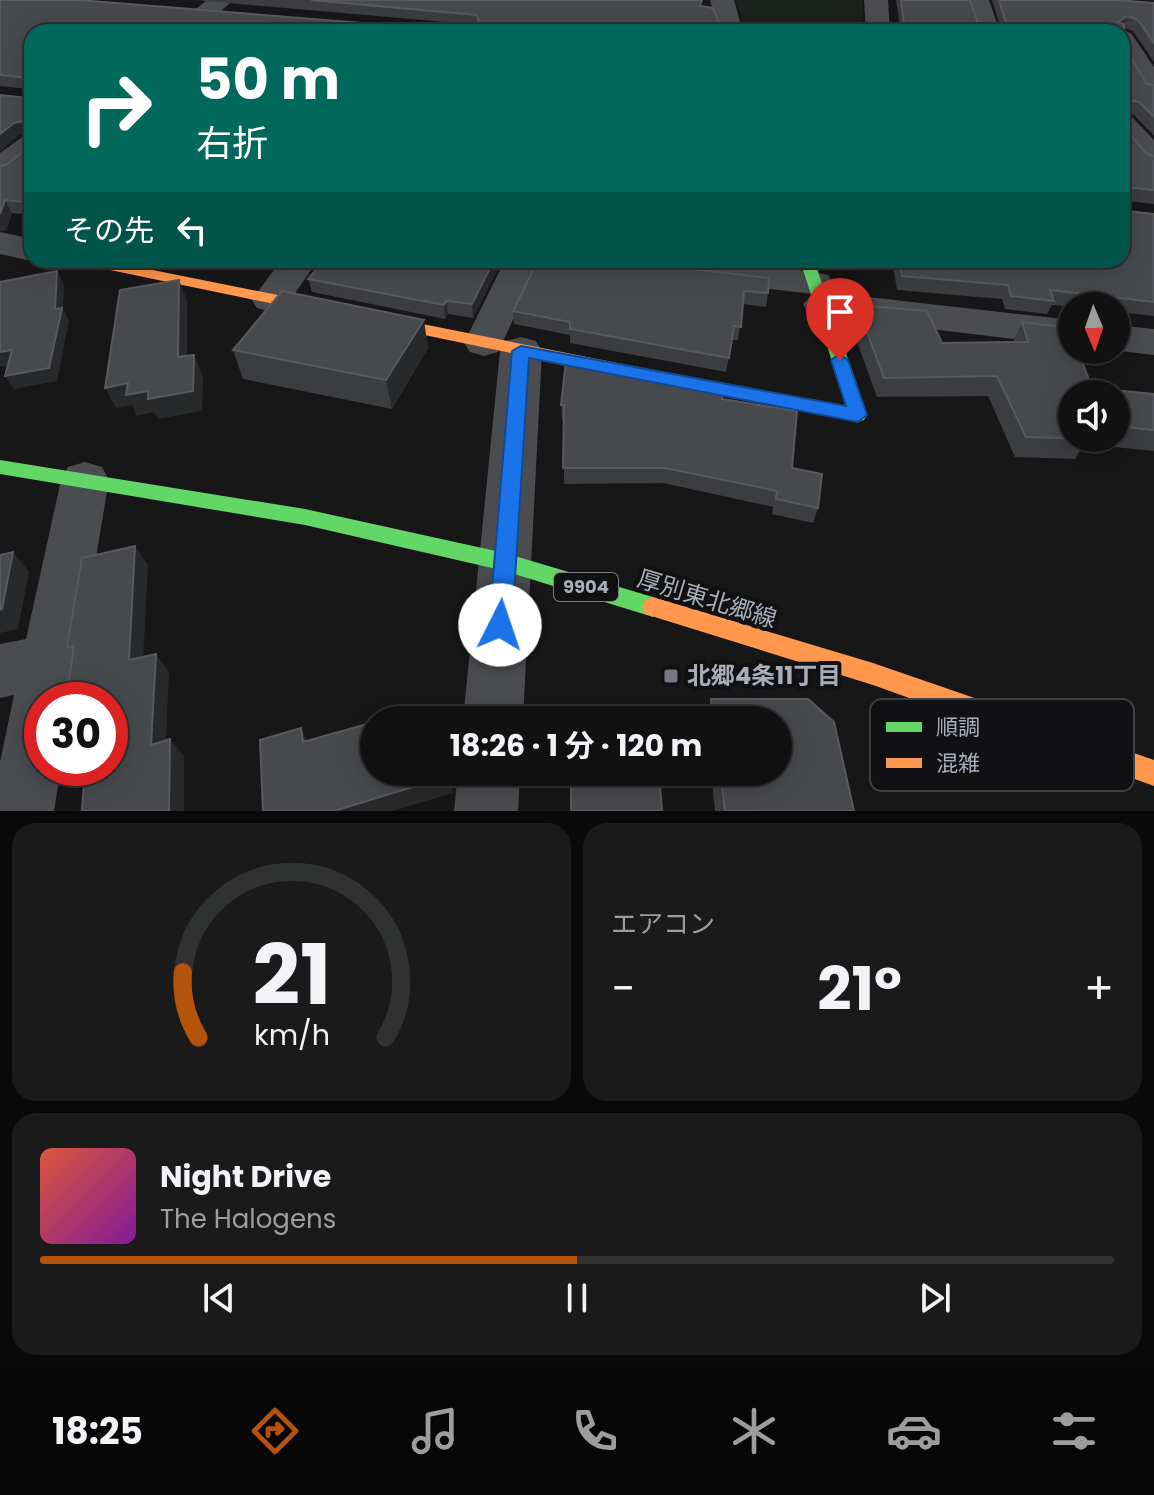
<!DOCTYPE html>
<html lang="ja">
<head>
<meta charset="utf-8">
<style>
  body { margin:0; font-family:Poppins,"Noto Sans JP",sans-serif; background:#1a1a1a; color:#f1f3f6; height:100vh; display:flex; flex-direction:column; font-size:30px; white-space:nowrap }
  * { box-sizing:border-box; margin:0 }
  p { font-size:26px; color:#9c9d9f }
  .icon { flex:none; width:44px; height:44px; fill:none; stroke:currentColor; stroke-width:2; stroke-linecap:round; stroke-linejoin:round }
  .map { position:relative; height:811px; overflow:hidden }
  .sheet { display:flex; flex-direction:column; gap:12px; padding:12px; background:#090909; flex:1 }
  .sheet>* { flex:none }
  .banner { position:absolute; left:24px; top:24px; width:1106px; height:244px; border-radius:24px; box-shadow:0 4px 20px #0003,0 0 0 2px #303131; background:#00695c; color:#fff; overflow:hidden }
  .needle { width:52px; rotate:178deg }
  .fabs { position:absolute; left:1058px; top:292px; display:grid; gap:16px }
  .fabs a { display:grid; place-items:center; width:72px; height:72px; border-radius:50%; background:#111; box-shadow:0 4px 20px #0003,0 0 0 2px #303131; font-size:40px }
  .speed { position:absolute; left:24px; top:682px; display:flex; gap:16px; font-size:40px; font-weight:700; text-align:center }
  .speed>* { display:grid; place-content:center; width:104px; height:104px; border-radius:50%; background:#111; box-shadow:0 4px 20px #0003,0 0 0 2px #303131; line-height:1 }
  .speed .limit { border:12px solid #d22; background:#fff; color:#111 }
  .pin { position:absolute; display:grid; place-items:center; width:68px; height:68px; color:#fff; margin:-82px -34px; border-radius:50% 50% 50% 0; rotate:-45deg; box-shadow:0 0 8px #0007 }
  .pin .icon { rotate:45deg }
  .me { position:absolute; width:88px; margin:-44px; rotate:4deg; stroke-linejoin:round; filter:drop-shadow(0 0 6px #0008) }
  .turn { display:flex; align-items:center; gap:28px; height:168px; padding:0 40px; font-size:36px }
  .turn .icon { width:104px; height:104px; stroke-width:2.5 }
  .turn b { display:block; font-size:56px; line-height:68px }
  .then { display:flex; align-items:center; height:76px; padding:0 40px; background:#0003; gap:16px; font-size:30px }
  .big { font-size:60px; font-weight:700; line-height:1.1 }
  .sheet .widget { flex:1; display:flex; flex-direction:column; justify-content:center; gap:12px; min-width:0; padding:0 28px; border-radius:24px; background:#1a1a1a }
  .sheet .dial { align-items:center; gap:0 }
  .dial svg { height:208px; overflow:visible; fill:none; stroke:#303131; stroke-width:7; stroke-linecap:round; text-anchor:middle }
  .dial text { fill:#f1f3f6; stroke:none }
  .song { display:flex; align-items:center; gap:24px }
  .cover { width:96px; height:96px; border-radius:12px; background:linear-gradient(135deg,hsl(10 70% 55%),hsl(290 70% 35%)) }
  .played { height:8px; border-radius:4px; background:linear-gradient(90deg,#b45309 50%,#303131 50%) }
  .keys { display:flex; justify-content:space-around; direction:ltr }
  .heat { display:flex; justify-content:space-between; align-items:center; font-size:44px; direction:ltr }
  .sheet .tiles { flex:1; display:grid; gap:12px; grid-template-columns:1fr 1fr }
  .widget:last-child { grid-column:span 2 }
  .trip { position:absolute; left:360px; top:706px; width:432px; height:80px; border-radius:40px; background:#111; box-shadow:0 4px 20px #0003,0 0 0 2px #303131; font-weight:700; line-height:80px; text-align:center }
  .dock { display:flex; height:128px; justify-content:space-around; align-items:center; background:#070707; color:#9c9d9f }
  .dock .icon { width:56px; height:56px }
  .dock .on { color:#b45309 }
  .dock b { font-size:36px; color:#f1f3f6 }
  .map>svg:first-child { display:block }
  .green { fill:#1b211c }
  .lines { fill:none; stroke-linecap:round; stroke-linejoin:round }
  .street { fill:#4b4c50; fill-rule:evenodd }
  .fast { fill:#63d668; fill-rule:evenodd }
  .slow { fill:#ff974d; fill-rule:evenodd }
  .wall { fill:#3c3d40; fill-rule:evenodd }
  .shaded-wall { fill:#28292a }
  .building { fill:#48494d; stroke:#57595e; stroke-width:2 }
  .route { fill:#1a73e8; stroke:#114b97; stroke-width:2 }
  .poi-dot { fill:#757880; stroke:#111113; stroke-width:3 }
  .labels { text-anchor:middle; stroke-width:8; stroke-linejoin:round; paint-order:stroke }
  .shield { fill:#111113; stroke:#7b7e86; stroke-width:2 }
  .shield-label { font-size:18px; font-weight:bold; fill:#a8adb8 }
  .near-street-label { font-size:24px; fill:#a8adb8; stroke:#111113 }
  .near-poi-label { font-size:24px; font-weight:bold; fill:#a8adb8; stroke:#111113; text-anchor:start }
  .key { fill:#111113; stroke:#3e4045; stroke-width:2 }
  .key-label { font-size:22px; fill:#a8adb8 }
</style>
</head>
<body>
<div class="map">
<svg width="1154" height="811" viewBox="0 0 1154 811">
  <rect width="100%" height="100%" fill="#171717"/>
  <!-- green -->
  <path class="green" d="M736,0H862L864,32H746Z"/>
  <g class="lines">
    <!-- street -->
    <path class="street" d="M207,0H234L195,32H167Z
      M710,0H734L743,32H719Z
      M864,0H888L890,32H866Z
      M965,0H989L1000,32H976Z
      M1122,30L1131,33L1154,67V96L1144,94L1122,58V32H1116Z
      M1122,114L1132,117L1154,140V167L1143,165L1122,141Z
      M32,135V159L11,175L0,178V153L21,138Z
      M0,232L32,239V260H35L32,261L0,254Z
      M281,260H318L285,308L271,312L257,308L252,300Z
      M505,260H541L498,352L484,356L470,352L464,343Z
      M603,260H715L815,272L828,275L834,283L824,292L1072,320V346L822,316L808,313L803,304L813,294L621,271L608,268Z
      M1116,325L1154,329V355L1112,350H1116Z
      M521,337L536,341L542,351L523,720H463L500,351L506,341Z
      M85,462L102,467L109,480L72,700H42V768H61L54,811H0V762L14,695L0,698V644L26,639L61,480L68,467Z
      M458,772H520L518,811H454Z"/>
    <!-- fast -->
    <path class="fast" d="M800,260H814L867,415L864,420L858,422L617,375L608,369L617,363L846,406Z
      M0,460L305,509L505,553L653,597L661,600L664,607L661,614L653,617L505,571L305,525L0,474Z"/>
    <!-- slow -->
    <path class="slow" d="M74,260H103L617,363L626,369L617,375L81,264Z
      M653,597L873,663L1154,760V786L873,685L645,614L642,607L645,600Z"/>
  </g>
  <!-- wall -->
  <path class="wall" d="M0,0L375,24L456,23L195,0H703L701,7L719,23L32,32V215L12,213L6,230L0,231L6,165L29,147L28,134L20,135L28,98L29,89L0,86Z
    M896,0H970L978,23H999L992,0H1117L1154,3V62L1133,31L1124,28L1125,48L1147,84L1154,85V136L1133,114L1125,113V129L1147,154L1154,156V204L1127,201V211L1154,214V316L1116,312V306H1072V307L1052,305L1047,314L1005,309L1002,299L897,290L892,260H1122V32H901Z
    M313,260H502L473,318L448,314L445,319L312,292L308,279L317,269Z
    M538,260L768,293L766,307L743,304L738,340H732L726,372L570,343V335L514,324L513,311Z
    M740,260H768V263Z
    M857,305L942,343L1013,342L1022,322L1092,388L1154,394V451L1084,444L1075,459L1015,457L988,396L877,397L851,325ZM1072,394H1116V438H1072Z
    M428,348L392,409L243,379L233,350Z
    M561,405L792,468L818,508L813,523L772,514L773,507L663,483L564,484V421H562Z
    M711,699H808L834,722L854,811H715L711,772H778V720H706Z"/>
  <!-- shaded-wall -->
  <path class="shaded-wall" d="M1128,16L1123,27L1118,22Z
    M28,120L32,133L20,135L0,151V134L14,123Z
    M5,200L12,213L6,230L0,231V214Z
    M494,260H502L473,318L472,304Z
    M57,271L64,285L63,309L69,321L57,381L14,389L5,376L55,309Z
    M179,280L187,300V378L178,357Z
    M446,301L448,314L445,319L444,305Z
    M424,320L428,348L392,409L386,380Z
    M12,350L20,363L0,367V352Z
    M194,355L203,375L202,411L158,419L154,412L137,416L132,405L116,408L105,388L128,383Z
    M135,546L148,565L142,679L129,660Z
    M13,552L29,572L18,629L0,633V610Z
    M156,654L169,672L165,762L151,745Z
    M301,728L310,746L303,742Z
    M170,739L184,756V811H169Z
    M448,772H449L453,793L392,811H334Z"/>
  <!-- building -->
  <path class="building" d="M0,0H79L375,24L479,23L477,15L311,0H702L700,6L713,8L719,23L716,32H32V203L5,200L0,214V166L6,165L29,147L28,120L14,123L0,134V95L28,98L29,78L0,75Z
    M901,0H970L978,23H1006L999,0H1117L1154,3V43L1138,20L1128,16L1118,22L1124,24L1125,48L1147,84L1154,85V117L1139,102L1126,100L1125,129L1147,154L1154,156V190L1127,187V211L1154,214V302L1050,290L1054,301L1011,296L1008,285L902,276L899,260H1122V32H905Z
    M325,260H494L472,304L446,301L444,305L308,279L323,261Z
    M538,260H618L769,278L768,293L744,291L741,327L734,326L729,358L570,329V322L513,311Z
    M57,271L55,309L62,308L49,368L5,376L12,350L0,352V282Z
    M179,280L178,357L194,355L193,391L148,399V391L126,395L128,383L105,388L120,290Z
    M282,291L424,320L386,380L233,350Z
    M857,305L927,311L942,343L1028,342L1022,322L1069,328L1072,335V350H1078L1092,388L1154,394V430L1116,426V394H1072V438H1086L1087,439L1026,437L997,376L884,378Z
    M566,361L723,392L722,399L797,411L792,468L822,474L818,508L776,499L777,491L665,468H563L564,405H561Z
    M135,546L129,660L156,654L151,745L170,739L169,811H82L85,768H110V700H66L74,646L67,647L82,558Z
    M13,552L2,609L0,610V555Z
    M711,699H808L834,722L854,811H725L720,772H778V720H714Z
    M435,705L438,720H382Z
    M374,722V772H448L449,776L334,811H263L260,740L301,728L303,742Z
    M571,772H659L662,811H571Z"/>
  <!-- route -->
  <path class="route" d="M521,346L846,406L831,360L840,354L848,360L867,415L858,422L529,358L512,625L508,633L500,636L492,633L489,625L512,351Z"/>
  <!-- markers -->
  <rect class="poi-dot" x="663" y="668" width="16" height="16" rx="4"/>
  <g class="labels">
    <!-- shield labels -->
    <rect class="shield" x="554" y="573" width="64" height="28" rx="6"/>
    <g class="shield-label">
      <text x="586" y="593">9904</text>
    </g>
    <!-- near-street labels -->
    <g class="near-street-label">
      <text transform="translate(707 599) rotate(17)" y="8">厚別東北郷線</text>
    </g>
    <!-- near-poi labels -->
    <g class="near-poi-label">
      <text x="687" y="684">北郷4条11丁目</text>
    </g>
  </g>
  <!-- legend -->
  <rect x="870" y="699" width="264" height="92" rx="12" class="key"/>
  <rect x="886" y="722" width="36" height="10" fill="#63d668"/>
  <rect x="886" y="758" width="36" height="10" fill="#ff974d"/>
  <g class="key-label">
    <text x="936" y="735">順調</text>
    <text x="936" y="771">混雑</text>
  </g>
</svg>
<div class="fabs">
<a><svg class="needle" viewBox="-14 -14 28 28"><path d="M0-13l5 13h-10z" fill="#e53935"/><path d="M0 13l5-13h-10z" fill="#9c9d9f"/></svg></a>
<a><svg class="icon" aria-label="sound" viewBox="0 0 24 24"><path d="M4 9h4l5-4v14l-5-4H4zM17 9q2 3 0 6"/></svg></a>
</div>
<div class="speed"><div class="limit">30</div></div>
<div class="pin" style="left:840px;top:360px;background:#d93025"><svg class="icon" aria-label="arrive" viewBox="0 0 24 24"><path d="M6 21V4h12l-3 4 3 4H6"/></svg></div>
<svg class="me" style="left:500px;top:625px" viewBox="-20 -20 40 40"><circle r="19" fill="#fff"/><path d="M0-13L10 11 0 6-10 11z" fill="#1a73e8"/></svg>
<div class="trip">18:26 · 1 分 · 120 m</div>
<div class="banner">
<div class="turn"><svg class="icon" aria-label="right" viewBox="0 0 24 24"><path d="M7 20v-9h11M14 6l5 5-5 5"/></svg><div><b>50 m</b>右折</div></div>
<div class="then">その先<svg class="icon" aria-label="left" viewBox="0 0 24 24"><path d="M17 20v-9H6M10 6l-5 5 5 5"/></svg></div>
</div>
</div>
<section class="sheet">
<div class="tiles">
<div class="widget dial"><svg viewBox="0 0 100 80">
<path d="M14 69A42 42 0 1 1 86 69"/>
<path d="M14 69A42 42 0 0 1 8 44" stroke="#b45309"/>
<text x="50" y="56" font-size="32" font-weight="700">21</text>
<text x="50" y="72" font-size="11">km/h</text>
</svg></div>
<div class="widget"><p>エアコン</p>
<div class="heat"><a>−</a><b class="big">21°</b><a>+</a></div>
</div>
<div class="widget">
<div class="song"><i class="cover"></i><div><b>Night Drive</b><p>The Halogens</p></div></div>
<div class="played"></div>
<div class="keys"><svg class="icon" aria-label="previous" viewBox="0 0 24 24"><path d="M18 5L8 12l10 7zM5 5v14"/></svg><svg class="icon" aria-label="pause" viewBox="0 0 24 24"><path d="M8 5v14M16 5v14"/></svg><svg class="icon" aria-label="next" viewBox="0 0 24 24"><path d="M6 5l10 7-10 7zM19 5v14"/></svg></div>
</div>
</div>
</section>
<nav class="dock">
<b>18:25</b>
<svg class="icon on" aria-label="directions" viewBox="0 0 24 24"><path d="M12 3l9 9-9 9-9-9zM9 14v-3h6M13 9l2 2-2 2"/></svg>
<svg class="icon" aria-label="music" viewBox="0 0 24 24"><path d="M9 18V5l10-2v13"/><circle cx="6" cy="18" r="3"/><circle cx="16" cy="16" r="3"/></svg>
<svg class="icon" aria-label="phone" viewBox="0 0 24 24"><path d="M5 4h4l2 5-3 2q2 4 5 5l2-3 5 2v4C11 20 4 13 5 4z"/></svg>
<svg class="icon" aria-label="climate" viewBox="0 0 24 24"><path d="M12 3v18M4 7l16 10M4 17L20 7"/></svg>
<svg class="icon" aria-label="car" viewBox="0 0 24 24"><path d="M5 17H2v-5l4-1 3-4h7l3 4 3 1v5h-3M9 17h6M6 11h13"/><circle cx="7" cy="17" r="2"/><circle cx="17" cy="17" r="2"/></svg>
<svg class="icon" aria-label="filters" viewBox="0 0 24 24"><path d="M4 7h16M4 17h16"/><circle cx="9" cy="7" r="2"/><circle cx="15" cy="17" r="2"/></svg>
</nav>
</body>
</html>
